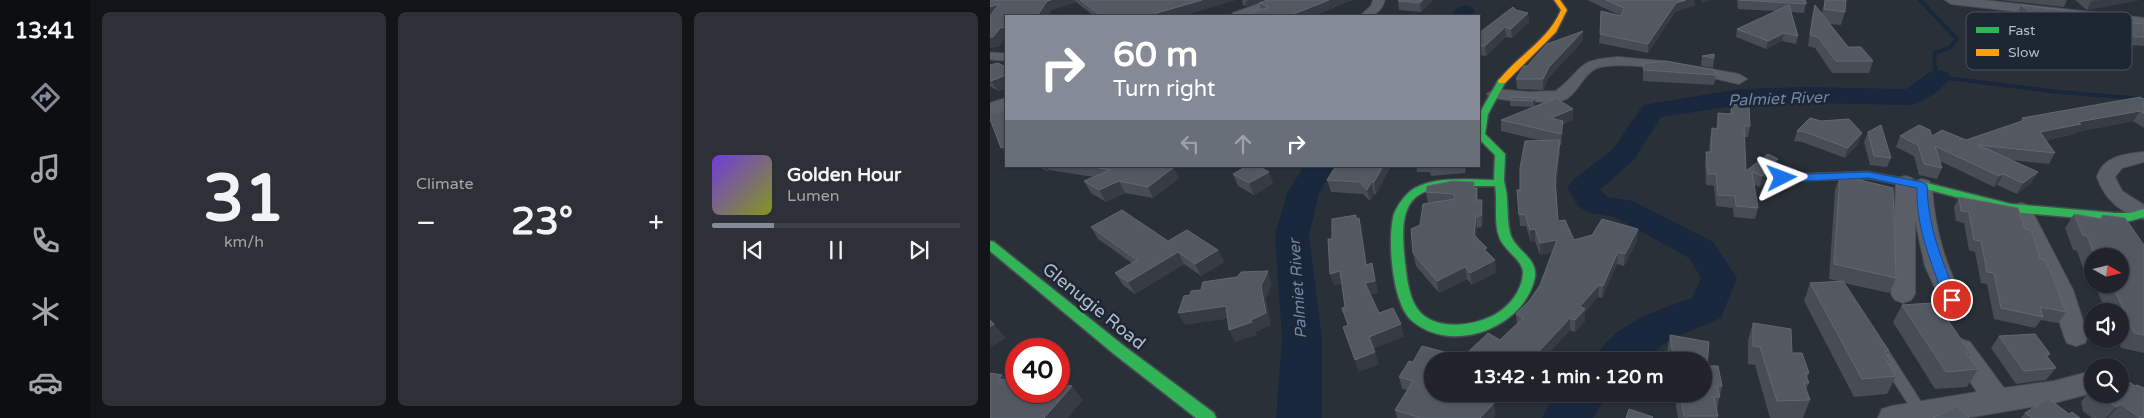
<!DOCTYPE html>
<html lang="en">
<head>
<meta charset="utf-8">
<style>
  body { margin:0; font-family:"Varela Round",sans-serif; background:#2d3036; color:#f1f3f6; height:100vh; display:flex; flex-direction:column; font-size:19px; white-space:nowrap }
  * { box-sizing:border-box; margin:0 }
  p { font-size:16px; color:#a2a4a8 }
  .icon { flex:none; width:28px; height:28px; fill:none; stroke:currentColor; stroke-width:2; stroke-linecap:round; stroke-linejoin:round }
  .map { position:relative; flex:1; overflow:hidden }
  .panel { display:flex; flex-direction:column; gap:12px; padding:12px; background:#121417; width:900px }
  .panel>* { flex:none }
  .banner { position:absolute; left:15px; top:15px; width:475px; height:152px; border-radius:0px; box-shadow:0 1px 4px #0004,0 0 0 1px #3d4147; background:#848b96; color:#fff; overflow:hidden }
  .needle { width:32px; rotate:98deg }
  .buttons { position:absolute; left:1094px; top:248px; display:grid; gap:10px }
  .buttons a { display:grid; place-items:center; width:45px; height:45px; border-radius:50%; background:#20242a; box-shadow:0 1px 4px #0004,0 0 0 1px #3d4147; font-size:25px }
  .speed { position:absolute; left:15px; top:338px; display:flex; gap:10px; font-size:25px; font-weight:700; text-align:center }
  .speed>* { display:grid; place-content:center; width:65px; height:65px; border-radius:50%; background:#20242a; box-shadow:0 1px 4px #0004,0 0 0 1px #3d4147; line-height:1 }
  .speed .limit { border:8px solid #d22; background:#fff; color:#111 }
  .pin { position:absolute; display:grid; place-items:center; width:42px; height:42px; color:#fff; margin:-21px; border:2px solid #fff; border-radius:50%; box-shadow:0 1px 5px #0007 }
  .me { position:absolute; width:55px; margin:-28px; rotate:87deg; stroke-linejoin:round; filter:drop-shadow(0 0 4px #0008) }
  .turn { display:flex; align-items:center; gap:18px; height:105px; padding:0 25px; font-size:22px }
  .turn .icon { width:65px; height:65px; stroke-width:2.5 }
  .turn b { display:block; font-size:35px; line-height:42px }
  .lanes { display:flex; align-items:center; height:48px; padding:0 25px; background:#0003; justify-content:center; gap:25px; direction:ltr }
  .lanes .off { opacity:.35 }
  .big { font-size:38px; font-weight:700; line-height:1.1 }
  .panel .card { flex:1; display:flex; flex-direction:column; justify-content:center; gap:8px; min-width:0; padding:0 18px; border-radius:8px; background:#2d3036 }
  .panel .dial { align-items:center; gap:0 }
  .dial b { font-size:65px; line-height:1 }
  .song { display:flex; align-items:center; gap:15px }
  .cover { width:60px; height:60px; border-radius:8px; background:linear-gradient(135deg,hsl(260 70% 55%),hsl(70 70% 35%)) }
  .played { height:5px; border-radius:2px; background:linear-gradient(90deg,#848b96 25%,#3d4147 25%) }
  .keys { display:flex; justify-content:space-around; direction:ltr }
  .heat { display:flex; justify-content:space-between; align-items:center; font-size:28px; direction:ltr }
  .panel .tiles { flex:1; display:grid; gap:12px; grid-template-columns:repeat(3,1fr) }
  .trip { position:absolute; left:434px; top:352px; width:288px; height:50px; border-radius:25px; background:#20242a; box-shadow:0 1px 4px #0004,0 0 0 1px #3d4147; font-weight:700; line-height:50px; text-align:center }
  main { display:flex; flex:1; min-height:0 }
  .tab-bar { display:flex; flex-direction:column; width:90px; justify-content:space-around; align-items:center; background:#0d0e11; color:#a2a4a8 }
  .tab-bar .icon { width:35px; height:35px }
  .tab-bar .selected { color:#848b96 }
  .tab-bar b { font-size:22px; color:#f1f3f6 }
  .map>svg:first-child { display:block }
  .lines { fill:none; stroke-linecap:round; stroke-linejoin:round }
  .stream { stroke:#19273c; stroke-width:4 }
  .river { fill:#19273c; fill-rule:evenodd }
  .lane-far1-casing { stroke:#484c55; stroke-width:9 }
  .lane-casing { stroke:#484c55; stroke-width:14 }
  .street-casing { stroke:#484c55; stroke-width:2 }
  .fast-casing { stroke:#484c55; stroke-width:3 }
  .slow-casing { stroke:#484c55; stroke-width:3 }
  .lane-far1 { stroke:#5a5e66; stroke-width:7 }
  .lane { stroke:#5a5e66; stroke-width:12 }
  .street { fill:#5a5e66; fill-rule:evenodd }
  .fast { fill:#30b455; fill-rule:evenodd }
  .slow { fill:#ff9f0a; fill-rule:evenodd }
  .wall { fill:#474c55 }
  .shaded-wall { fill:#373c44 }
  .building { fill:#535861; stroke:#626872 }
  .route { fill:#1a73e8; stroke:#114b97 }
  .labels { text-anchor:middle; stroke-width:5; stroke-linejoin:round; paint-order:stroke }
  .water-label { font-size:16px; font-style:italic; fill:#6d86a8; stroke:#1d2633 }
  .near-street-label { font-size:18px; fill:#b4bcc9; stroke:#1d2633 }
  .key { fill:#1d2633; stroke:#4a5360; stroke-width:1 }
  .key-label { font-size:14px; fill:#b4bcc9 }
</style>
</head>
<body>
<main>
<nav class="tab-bar">
<b>13:41</b>
<svg class="icon selected" aria-label="directions" viewBox="0 0 24 24"><path d="M12 3l9 9-9 9-9-9zM9 14v-3h6M13 9l2 2-2 2"/></svg>
<svg class="icon" aria-label="music" viewBox="0 0 24 24"><path d="M9 18V5l10-2v13"/><circle cx="6" cy="18" r="3"/><circle cx="16" cy="16" r="3"/></svg>
<svg class="icon" aria-label="phone" viewBox="0 0 24 24"><path d="M5 4h4l2 5-3 2q2 4 5 5l2-3 5 2v4C11 20 4 13 5 4z"/></svg>
<svg class="icon" aria-label="climate" viewBox="0 0 24 24"><path d="M12 3v18M4 7l16 10M4 17L20 7"/></svg>
<svg class="icon" aria-label="car" viewBox="0 0 24 24"><path d="M5 17H2v-5l4-1 3-4h7l3 4 3 1v5h-3M9 17h6M6 11h13"/><circle cx="7" cy="17" r="2"/><circle cx="17" cy="17" r="2"/></svg>
</nav>
<section class="panel">
<div class="tiles">
<div class="card dial"><b>31</b><p>km/h</p></div>
<div class="card"><p>Climate</p>
<div class="heat"><a>−</a><b class="big">23°</b><a>+</a></div>
</div>
<div class="card">
<div class="song"><i class="cover"></i><div><b>Golden Hour</b><p>Lumen</p></div></div>
<div class="played"></div>
<div class="keys"><svg class="icon" aria-label="previous" viewBox="0 0 24 24"><path d="M18 5L8 12l10 7zM5 5v14"/></svg><svg class="icon" aria-label="pause" viewBox="0 0 24 24"><path d="M8 5v14M16 5v14"/></svg><svg class="icon" aria-label="next" viewBox="0 0 24 24"><path d="M6 5l10 7-10 7zM19 5v14"/></svg></div>
</div>
</div>
</section>
<div class="map">
<svg width="1154" height="418" viewBox="0 0 1154 418">
  <rect width="100%" height="100%" fill="#2a3038"/>
  <g class="lines">
    <!-- stream -->
    <path class="stream" d="M930,0L967,39L959,48L945,53L944,64L949,77L1069,92L1154,99"/>
    <!-- river -->
    <path class="river" d="M475,5L482,7L485,11L481,16H460L468,7Z
      M949,70L958,72L961,77C953,89 936,101 922,105L813,103L750,105L671,117L644,160L610,190L618,197L643,201L723,242L747,278L731,318L681,339L651,361H604C620,325 667,310 702,298L711,278L699,258L625,217L599,213L588,206L577,188L582,181L624,148L653,105L750,89L813,87L916,89L940,72Z
      M314,166H344L329,193L319,235L332,339V418H286L292,339L285,235L297,193Z
      M568,394H618L603,418H552L559,404Z"/>
    <!-- lane-far1 casing -->
    <g class="lane-far1-casing">
      <path id="lane-far1" d="M0,56L16,57"/>
    </g>
    <!-- lane casing -->
    <g class="lane-casing">
      <path id="lane" d="M892,352L931,413"/>
    </g>
    <!-- street casing -->
    <g class="street-casing">
      <path id="street" d="M279,0H296L258,16H241L243,13Z
        M383,0H395C390,14 384,16 370,16L381,6Z
        M955,0H993L1154,18V26L961,4Z
        M628,57L672,61L749,74L757,79L749,84C720,77 630,57 605,69C592,76 588,93 576,99C565,104 503,102 497,94L505,89L539,92L566,91C595,69 584,60 628,57Z
        M16,98V108L0,114V103Z
        M1154,152V162L1132,168L1125,177L1132,191L1154,205V219C1132,214 1114,199 1107,177C1113,156 1135,154 1154,152Z
        M915,176L922,178L924,182L932,179L939,181L942,185C944,231 957,270 979,310L975,316L967,319L959,316L955,310L935,266L925,220V294L921,300L913,303L905,300L901,294L906,182L908,178Z
        M1031,203L1038,205L1041,209L1083,290L1098,336L1095,343L1086,346L1077,343L1074,336L1059,290L1021,209L1024,205Z
        M971,339L980,342L1014,388L1064,381L1102,371V393L1064,403L976,418H888L892,409L902,406L987,392L958,349L962,342Z"/>
    </g>
    <!-- fast casing -->
    <g class="fast-casing">
      <path id="fast" d="M512,78L516,81L498,114L495,134L515,154C515,163 514,172 514,181C515,186 517,193 517,199C518,211 517,224 521,236C527,251 548,259 545,277C535,328 461,356 421,320C402,302 397,238 404,214C408,204 416,193 425,188C448,176 479,180 504,180L505,155L489,139V114L509,79ZM464,186H505C508,203 503,222 510,239C515,251 533,260 533,273C532,291 519,307 504,315C481,327 440,332 425,305C417,290 416,270 414,253C413,237 411,215 422,201C432,189 449,188 464,186Z
        M878,172L941,184L1021,204L1125,213H1140L1154,209V217L1140,221H1125L1021,212L940,190L878,178L792,181L787,178L792,175Z
        M0,241L4,242L134,346L224,413L226,418H206L124,354L0,251Z"/>
    </g>
    <!-- slow casing -->
    <g class="slow-casing">
      <path id="slow" d="M564,0H570L577,10L566,32L515,83H509L508,81C528,55 558,41 571,10Z"/>
    </g>
    <!-- lane-far1 -->
    <use href="#lane-far1" class="lane-far1"/>
    <!-- lane -->
    <use href="#lane" class="lane"/>
    <!-- street -->
    <use href="#street" class="street"/>
    <!-- fast -->
    <use href="#fast" class="fast"/>
    <!-- slow -->
    <use href="#slow" class="slow"/>
  </g>
  <!-- wall -->
  <path class="wall" d="M0,0H245L191,16H104L86,2L61,10L58,16H16V37L9,46L0,48Z
    M252,0H273L256,6L253,5Z
    M277,0H362L323,16H253L271,9L269,3Z
    M443,0L431,12L409,10L408,1Z
    M597,0H705V5L685,12L658,53L609,43L610,34L629,15Z
    M747,0H814L816,1L814,13L801,12L808,36L806,44L792,41L776,49L746,37L747,29L786,11L748,9Z
    M835,0L855,12L851,25L840,24L858,47L883,61L879,73H842L825,48L818,46L822,16L825,5L832,13Z
    M1010,0H1077L1074,7Z
    M1085,0H1149L1097,10Z
    M1031,5L1097,27L1093,36L1051,31L1028,14Z
    M526,10L538,13L539,22L522,38L516,37L496,56L489,55V33Z
    M1126,22L1154,24V46L1140,45L1122,30Z
    M593,31V41L559,77L553,90L527,89L526,79L537,66Z
    M1042,45L1117,56L1112,64L1060,67L1038,54Z
    M712,56L724,58L723,68L711,66Z
    M653,64L726,75L724,85L653,81Z
    M0,65L16,67V88L8,91L0,86Z
    M545,98V104L544,107L520,106V100Z
    M1154,99V128L1143,121L1087,132L1085,134L1056,140L1065,153L1059,164L1022,160L1048,172L1041,183L1027,194L1007,185L1004,187L950,161L952,168L947,179L929,175L924,156L906,147L910,136H942L976,140L1030,122L1032,118Z
    M741,104L760,126L758,137H754L756,171L788,159L786,170L782,172L780,174L778,180L770,187L764,185L768,208L765,219L744,217L743,208L726,206L724,186L716,185L715,163L716,152H719L720,139L722,128L726,129L728,113L740,114Z
    M820,118L868,144L855,158L812,142L804,141L807,131Z
    M511,120H583L573,124V132L571,145H570V151L566,187L568,221L584,240L647,241L634,266L627,264L612,298L608,297L595,312V321L585,332L580,330L551,361H442V394H513L504,404L505,415L503,418H407L405,410L417,390L412,389L409,377L423,362L473,357L510,340L527,324L526,314L539,301L550,285L562,252L550,255L545,241L541,242L536,226H530L527,190H530L552,141L511,131Z
    M878,132L901,158L897,167L880,165L874,142Z
    M48,166H181L189,178L163,198L135,193L116,202L101,193L94,181L104,177L59,170L56,171Z
    M346,166H401L386,194H384L380,201L373,194L341,192L337,180Z
    M426,166H485L476,167L475,173L441,176L440,172H427Z
    M243,174L283,183L264,195L248,186Z
    M850,175L906,278L899,293L854,283L899,351L897,355L900,360L898,364L906,376L897,394L864,397L814,301L820,283L849,281L839,279L845,190Z
    M487,188L488,200L493,211L492,227L487,228L486,237L498,253L506,272L482,285L477,279L449,293L426,266L423,253L438,204L436,192Z
    M969,197L1035,229L1076,312L1068,323L1051,320L1045,328L1004,319L997,284L991,283L985,252L979,250L974,223L966,221L964,207Z
    M1084,214L1110,219L1113,215L1154,245V353L1131,348L1128,339H1130V311H1116L1104,284H1130V256H1102V281L1097,280L1087,251L1083,250L1075,228Z
    M101,227L228,250L234,262L211,276L194,264L145,294L133,285L125,273L142,263L108,239Z
    M912,305L951,316L980,352L978,356L988,369L977,387L945,389L903,322Z
    M763,323L802,353L819,373L817,378L819,383L816,389L820,400L813,418H780L765,365L758,364V340Z
    M680,335L719,342L717,366H728L732,386L727,409L728,416V418H688L684,394H712V361H678L677,352Z
    M1009,336L1060,354L1058,357L1066,368L1056,380L1026,384L1001,348Z
    M1145,386L1154,418H1102L1093,411L1091,402L1102,388V394H1130Z
    M1035,413L1079,414L1090,418H1031Z"/>
  <!-- shaded-wall -->
  <path class="shaded-wall" d="M61,0H85L86,2L61,10L58,16H47L57,1Z
    M212,0H245L191,16H163V14Z
    M259,0H273L256,6L255,2Z
    M339,0H362L323,16H299Z
    M433,0H443L431,12L430,3Z
    M696,0H705V5L685,12L658,53V44L686,3Z
    M711,0H721L711,3Z
    M1109,0H1149L1097,10L1101,1Z
    M9,4L0,17V7Z
    M538,13L539,22L522,38L521,29Z
    M16,27V37L9,46L0,48V37L10,28Z
    M515,27L516,37L496,56L495,46Z
    M593,31V41L559,77L553,90V79L559,67Z
    M794,33L792,41L776,49L778,41Z
    M16,75V88L8,91L1,81Z
    M545,98V104L544,107L543,101Z
    M583,109V120L573,124V132L571,145V134L561,118Z
    M1150,111L1143,121L1087,132L1085,134L1045,142L1050,132L1088,122Z
    M872,133L868,144L855,158L858,148Z
    M570,140V151L565,191V179Z
    M16,146V156L11,148Z
    M788,159L786,170L782,172L780,174L778,180L770,187L772,176L784,161Z
    M53,166H57L59,170L56,171Z
    M393,166H401L386,194L384,182Z
    M184,167L189,178L163,198L158,187Z
    M279,172L283,183L264,195L259,183Z
    M1048,172L1041,183L1027,194L1033,183Z
    M1013,174L1007,185L1004,187L1009,176Z
    M129,181L135,193L116,202L109,190Z
    M381,182L384,194L380,201L377,190Z
    M492,200L493,211L492,227L491,216Z
    M486,216L487,228L486,247L484,235Z
    M369,218L372,230L379,277L376,265Z
    M545,229V241L541,242L540,230Z
    M648,229L647,241L634,266L635,254Z
    M567,240L568,251L550,255V243Z
    M228,250L234,262L211,276L205,264Z
    M188,252L194,264L145,294L138,282Z
    M628,252L627,264L612,298L613,286Z
    M505,260L506,272L482,285L480,273Z
    M382,263L385,275L388,293L379,295L375,283Z
    M475,267L477,279L449,293L447,281Z
    M278,271L282,284L276,298L281,325L266,332L267,335L245,342L239,330L271,286Z
    M350,271L354,283L344,286L340,274Z
    M609,285L608,297L595,312V321L585,332V320L590,306Z
    M236,306L242,318L195,325L188,313Z
    M580,318V330L551,361H540Z
    M4,324L16,338L0,348V327Z
    M411,324L414,337L383,349L379,337Z
    M385,352L389,364L369,372L365,360Z
    M12,375L25,389L9,379Z
    M82,386L93,400L78,418H54Z
    M501,394H513L504,404L505,415L503,418H490L497,398Z
    M1131,404L1118,418H1116L1126,407Z"/>
  <!-- building -->
  <path class="building" d="M0,0H61L57,1L47,16H16V27L10,28L3,37H0V16L9,4L0,7Z
    M90,0H212L163,14L166,16H112Z
    M277,0H339L299,16H253L279,7L269,3Z
    M409,0H433L430,3L408,1Z
    M616,0H696L686,3L658,44L610,34L611,11L631,16L634,8Z
    M749,0H814L816,1V4Z
    M835,0H856L855,12L834,9Z
    M799,5L808,36L794,33L778,41L747,29Z
    M825,5L858,47H871L883,61H846L828,37L820,35Z
    M1031,5L1086,12L1097,27L1055,23Z
    M523,7L526,10L538,13L521,29L515,27L495,46L489,45V33Z
    M1126,22L1154,24V37H1145Z
    M593,31L559,67L553,79H526L534,66H537L557,44Z
    M724,54V58L712,56Z
    M675,61L725,70L726,75L654,70L653,64Z
    M8,63L16,67V75L1,81L0,80V65Z
    M521,97L545,98L543,101L520,100Z
    M1150,97L1154,99V113L1150,111L1088,122L1091,124L1050,132L1065,153L988,145L1048,172L1033,183L1013,174L1009,176L945,146L952,168L934,164L928,145L910,136L929,125L940,130L942,136L952,130L976,140L1035,120L1032,118Z
    M566,98L583,109L561,118L573,121L571,134L511,120Z
    M741,104L759,105L760,126H754L756,171L778,154L788,159L784,161L780,166L781,169L772,176L762,172L768,208L746,206L745,196L728,195L726,174H718L716,152H721L722,128L728,129V113L742,114Z
    M16,109V146L11,148L0,119V115Z
    M820,118L831,121L859,119L872,133L858,148L815,132L807,131Z
    M891,125L901,158L884,156L878,132Z
    M570,140L565,179L568,221L575,220L584,240L602,235L612,219L648,229L635,254L628,252L613,286L609,285L590,306L595,309L585,320L580,318L540,361H442V394H501L497,398L504,403L490,418H431L405,410L423,381L409,377L419,361L423,362L432,346L473,357L498,333L510,340L533,318L526,314L539,301L550,285L567,240L550,243L545,229L540,230L535,214L529,215L527,190H530V168L535,141Z
    M98,166H181L184,167L158,187L129,181L109,190L94,181L120,170Z
    M257,166H268L279,172L259,183L243,174Z
    M346,166H393L384,182H381L377,190L370,182L337,180Z
    M850,175L903,188L906,278L844,264Z
    M463,181L484,182V189L487,188L486,200H492L491,216H486L484,235L497,248L494,249L505,260L480,273L475,267L447,281L423,253L421,229L430,225L433,204L465,199L464,194L436,192L437,186Z
    M969,197L1028,208L1035,229L1040,230L1043,235L1050,259L1055,260L1060,270L1076,312L1050,307L1053,317L1011,308L1004,273L997,272L991,241L984,240L979,212L971,211Z
    M132,210L178,241L197,230L228,250L205,264L188,252L138,282L125,273L147,260L101,227Z
    M1084,214L1112,219L1113,215L1135,218L1154,245V335L1144,333L1122,284H1130V256H1105L1097,236L1093,235Z
    M366,215V219L369,218L376,265L382,263L385,281L375,283L389,313L403,308L411,324L379,337L385,352L365,360L353,327L358,325L352,308L355,307L350,271L340,274L338,239H342V219Z
    M278,271L271,286L276,313L261,320L262,322L239,330L236,306L188,313L194,296L200,295L201,291L211,290L213,282L247,277L251,272Z
    M853,281L899,351H895L900,360L897,361L906,376L872,379L820,283Z
    M941,303L951,316H955L980,352L976,353L988,369L956,372L912,305Z
    M0,320L4,324L0,327Z
    M763,323L801,329L802,353H812L819,373H815L819,383H814L820,400L787,401L770,347L763,346Z
    M1045,334L1060,354H1055L1066,368L1034,371L1009,336Z
    M680,335L719,342L717,366H728L732,386H727L730,397H724L728,416H694L690,394H712V361H684Z
    M0,373L12,375L9,379L26,381V391H69V384L82,386L54,418H0Z
    M1130,375L1145,386L1147,385L1154,388V418H1150L1131,404L1126,407L1108,394H1130Z
    M1058,398L1079,414L1082,412L1090,418H1042L1035,413Z
    M967,406L979,418H943Z
    M639,409L663,417L662,418H636Z"/>
  <!-- route -->
  <path class="route" d="M878,172L932,182L937,185C938,229 952,260 968,300L966,303H957L955,300C941,262 926,228 927,188L878,178L792,182L787,178L792,175Z"/>
  <g class="labels">
    <!-- water labels -->
    <g class="water-label">
      <text transform="translate(788 98) rotate(-2)" y="6">Palmiet River</text>
      <text transform="translate(307 289) rotate(-94)" y="6">Palmiet River</text>
    </g>
    <!-- near-street labels -->
    <g class="near-street-label">
      <text transform="translate(104 306) rotate(39)" y="6">Glenugie Road</text>
    </g>
  </g>
  <!-- legend -->
  <rect x="976" y="12" width="166" height="58" rx="8" class="key"/>
  <rect x="986" y="27" width="23" height="6" fill="#30b455"/>
  <rect x="986" y="49" width="23" height="7" fill="#ff9f0a"/>
  <g class="key-label">
    <text x="1018" y="35">Fast</text>
    <text x="1018" y="57">Slow</text>
  </g>
</svg>
<div class="buttons">
<a><svg class="needle" viewBox="-14 -14 28 28"><path d="M0-13l5 13h-10z" fill="#e53935"/><path d="M0 13l5-13h-10z" fill="#a2a4a8"/></svg></a>
<a><svg class="icon" aria-label="sound" viewBox="0 0 24 24"><path d="M4 9h4l5-4v14l-5-4H4zM17 9q2 3 0 6"/></svg></a>
<a><svg class="icon" aria-label="search" viewBox="0 0 24 24"><circle cx="10" cy="10" r="6"/><path d="M15 15l6 6"/></svg></a>
</div>
<div class="speed"><div class="limit">40</div></div>
<div class="pin" style="left:962px;top:300px;background:#d93025"><svg class="icon" aria-label="arrive" viewBox="0 0 24 24"><path d="M6 21V4h12l-3 4 3 4H6"/></svg></div>
<svg class="me" style="left:792px;top:178px" viewBox="-20 -20 40 40"><path d="M0-17L14 15 0 8-14 15z" fill="#1a73e8" stroke="#fff" stroke-width="4"/></svg>
<div class="trip">13:42 · 1 min · 120 m</div>
<div class="banner">
<div class="turn"><svg class="icon" aria-label="right" viewBox="0 0 24 24"><path d="M7 20v-9h11M14 6l5 5-5 5"/></svg><div><b>60 m</b>Turn right</div></div>
<div class="lanes"><svg class="icon off" aria-label="left" viewBox="0 0 24 24"><path d="M17 20v-9H6M10 6l-5 5 5 5"/></svg><svg class="icon off" aria-label="ahead" viewBox="0 0 24 24"><path d="M12 20V5M6 11l6-6 6 6"/></svg><svg class="icon" aria-label="right" viewBox="0 0 24 24"><path d="M7 20v-9h11M14 6l5 5-5 5"/></svg></div>
</div>
</div>
</main>
</body>
</html>
